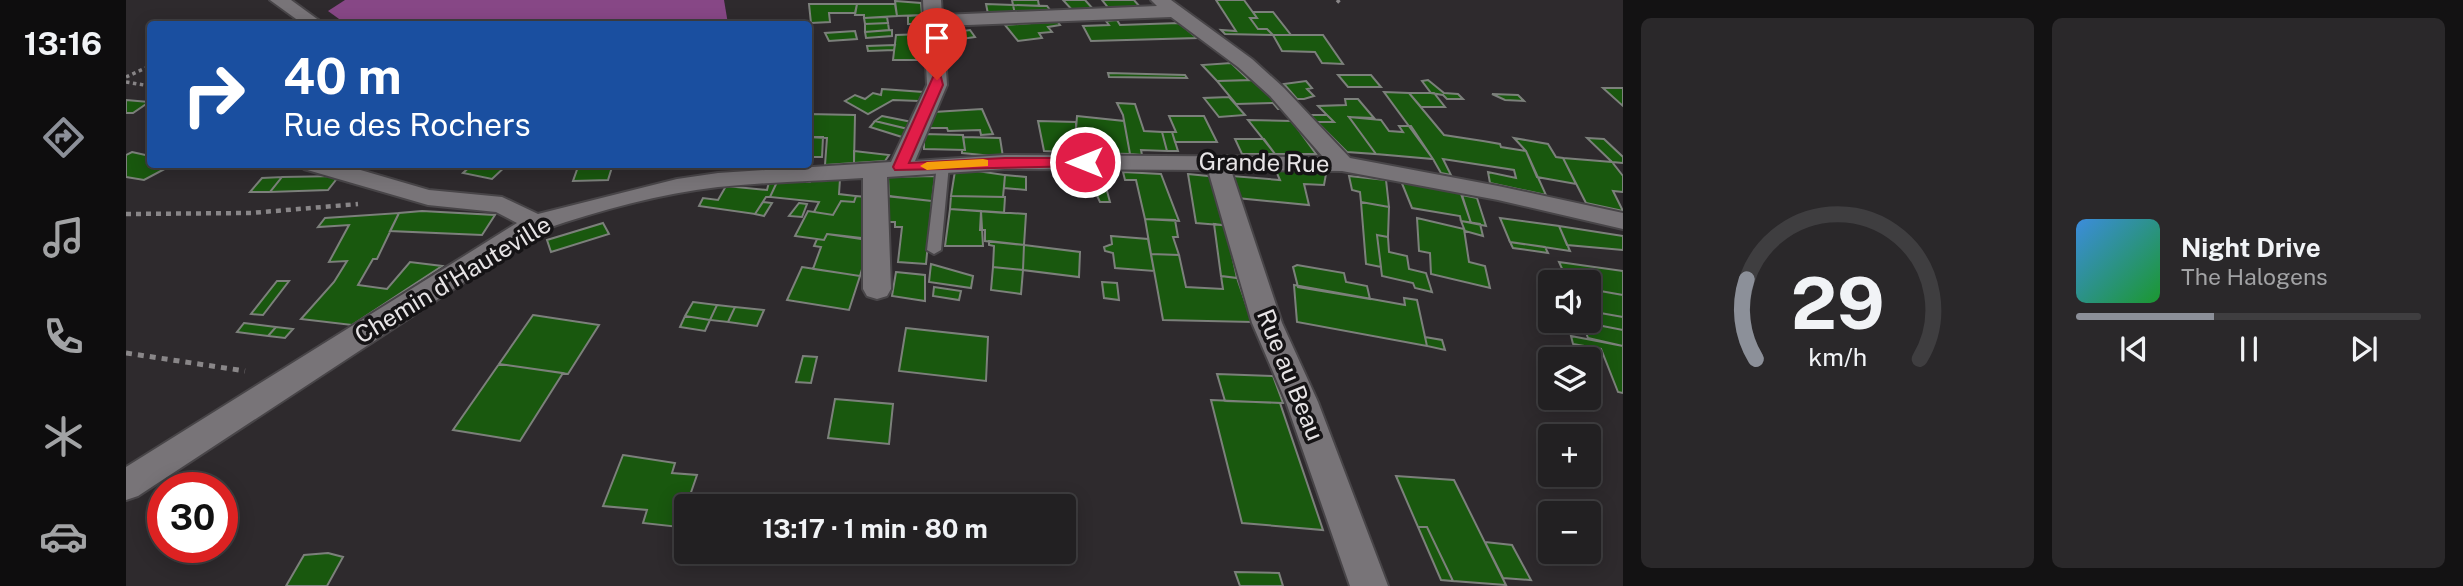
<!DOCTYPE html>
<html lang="en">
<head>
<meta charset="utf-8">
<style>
  body { margin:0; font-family:"Public Sans",sans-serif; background:#2a282a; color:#f1f3f6; height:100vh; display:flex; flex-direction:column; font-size:26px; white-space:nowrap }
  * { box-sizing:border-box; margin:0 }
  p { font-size:23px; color:#a2a3a5 }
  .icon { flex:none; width:38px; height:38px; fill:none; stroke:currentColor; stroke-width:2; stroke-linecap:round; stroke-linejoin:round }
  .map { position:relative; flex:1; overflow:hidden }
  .side { display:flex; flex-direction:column; gap:18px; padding:18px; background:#131213; width:840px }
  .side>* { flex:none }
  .hud { position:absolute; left:21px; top:21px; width:665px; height:147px; border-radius:7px; box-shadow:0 4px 18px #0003,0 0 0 2px #3f3e40; background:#1a4fa0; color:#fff; overflow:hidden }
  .tools { position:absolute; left:1412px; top:270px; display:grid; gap:14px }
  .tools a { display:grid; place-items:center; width:63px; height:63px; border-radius:7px; background:#222022; box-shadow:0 4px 18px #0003,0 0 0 2px #3f3e40; font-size:35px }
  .speed { position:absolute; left:21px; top:472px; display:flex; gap:14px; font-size:35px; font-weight:700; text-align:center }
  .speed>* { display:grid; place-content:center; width:91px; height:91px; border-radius:50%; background:#222022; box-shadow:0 4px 18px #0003,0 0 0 2px #3f3e40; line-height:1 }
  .speed .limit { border:10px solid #d22; background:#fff; color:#111 }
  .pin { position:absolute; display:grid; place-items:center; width:60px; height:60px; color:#fff; margin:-72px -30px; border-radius:50% 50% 50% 0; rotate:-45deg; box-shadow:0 0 7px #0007 }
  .pin .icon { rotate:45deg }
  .me { position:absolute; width:77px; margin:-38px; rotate:270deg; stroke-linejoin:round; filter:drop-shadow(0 0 5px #0008) }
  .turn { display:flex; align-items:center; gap:24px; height:147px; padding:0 21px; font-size:32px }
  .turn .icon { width:91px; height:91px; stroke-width:2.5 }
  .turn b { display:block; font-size:49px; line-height:60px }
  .side .card { flex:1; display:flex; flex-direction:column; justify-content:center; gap:10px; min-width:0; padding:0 24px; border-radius:10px; background:#2a282a }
  .side .dial { align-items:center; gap:0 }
  .dial svg { height:182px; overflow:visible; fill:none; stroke:#3f3e40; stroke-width:7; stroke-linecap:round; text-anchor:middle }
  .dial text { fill:#f1f3f6; stroke:none }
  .song { display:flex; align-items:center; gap:21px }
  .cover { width:84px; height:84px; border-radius:10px; background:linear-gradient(135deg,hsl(210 70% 55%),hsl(130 70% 35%)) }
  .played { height:7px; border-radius:4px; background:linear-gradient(90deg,#8c9099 40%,#3f3e40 40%) }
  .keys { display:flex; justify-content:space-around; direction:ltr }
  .side .tiles { flex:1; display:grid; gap:18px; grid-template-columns:repeat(2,1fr) }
  .trip { position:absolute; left:548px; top:494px; width:402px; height:70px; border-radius:7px; background:#222022; box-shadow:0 4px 18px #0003,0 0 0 2px #3f3e40; font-weight:700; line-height:70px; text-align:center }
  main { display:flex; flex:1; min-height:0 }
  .dock { display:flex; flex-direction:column; width:126px; justify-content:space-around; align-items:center; background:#0e0d0e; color:#a2a3a5 }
  .dock .icon { width:49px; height:49px }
  .dock .selected { color:#8c9099 }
  .dock b { font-size:32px; color:#f1f3f6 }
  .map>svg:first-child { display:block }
  .forest { fill:#874786 }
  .building { fill:#19580e; stroke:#7c807b; stroke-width:2 }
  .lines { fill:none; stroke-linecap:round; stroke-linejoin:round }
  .lane-casing { stroke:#484548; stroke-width:4 }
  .street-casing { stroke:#484548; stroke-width:4 }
  .path-far2 { stroke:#898688; stroke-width:3.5; stroke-dasharray:3.5 3.5; stroke-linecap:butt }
  .path-far1 { stroke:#898688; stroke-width:4.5; stroke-dasharray:5 5; stroke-linecap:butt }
  .path { stroke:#898688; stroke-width:5; stroke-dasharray:6 6; stroke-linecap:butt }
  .lane { fill:#787478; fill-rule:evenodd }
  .street { fill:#787478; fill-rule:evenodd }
  .route { fill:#e11d48; stroke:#92132f; stroke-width:2 }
  .slow { fill:#f59e0b }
  .labels { text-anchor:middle; stroke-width:7; stroke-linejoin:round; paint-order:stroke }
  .street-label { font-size:24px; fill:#e7e4e6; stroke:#151315 }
</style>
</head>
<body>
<main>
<nav class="dock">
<b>13:16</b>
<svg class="icon selected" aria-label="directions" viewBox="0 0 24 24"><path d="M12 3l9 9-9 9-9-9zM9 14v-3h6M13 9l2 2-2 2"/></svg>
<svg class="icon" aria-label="music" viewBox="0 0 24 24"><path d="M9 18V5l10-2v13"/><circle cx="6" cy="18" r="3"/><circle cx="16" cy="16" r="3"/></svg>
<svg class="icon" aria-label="phone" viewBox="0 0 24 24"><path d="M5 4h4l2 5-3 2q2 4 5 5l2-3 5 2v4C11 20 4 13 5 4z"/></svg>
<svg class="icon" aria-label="climate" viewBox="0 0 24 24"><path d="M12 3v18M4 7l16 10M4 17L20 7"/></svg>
<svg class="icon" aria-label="car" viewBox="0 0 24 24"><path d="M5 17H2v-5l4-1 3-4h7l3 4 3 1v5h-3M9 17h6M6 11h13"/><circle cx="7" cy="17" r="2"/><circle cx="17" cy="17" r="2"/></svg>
</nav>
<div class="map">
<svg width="1497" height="586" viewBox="0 0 1497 586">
  <rect width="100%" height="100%" fill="#2e2a2d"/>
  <!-- forest -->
  <path class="forest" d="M219,0H598L602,24H220L202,11Z"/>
  <!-- building -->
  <path class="building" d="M886,0H912L913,6L887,5Z
    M937,0H959L969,11L948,12Z
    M976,0H1008L1014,7L984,10Z
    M1090,0H1118L1131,18H1124L1132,29H1141L1147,35L1099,34L1095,30L1110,31Z
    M769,1L795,3L796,15L771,16Z
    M683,4H731L729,13H703L704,22L685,23Z
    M731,4H769L771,16L738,18V15H729Z
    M860,4L887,5L889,14H862Z
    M887,5L921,6L927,14H889Z
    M1127,12H1147L1165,35H1147L1141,29H1132L1124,18H1131Z
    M796,15L797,24H782V16Z
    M761,17L762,23L739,24L738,18Z
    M991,20L994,25L1053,23L1071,38L965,41L957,26L983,25L980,21Z
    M931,21L934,25L922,27L926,32L913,33L916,38L892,41L879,25Z
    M762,23L763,30L739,32V24Z
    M766,30V36L740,38L739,32Z
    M844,30L849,37L816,42L814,34Z
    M729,31L731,39L703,41L699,33Z
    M798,34L801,54L805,60H767L770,35Z
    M1147,35H1197L1217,64L1196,63L1189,52L1156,51Z
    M769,45L768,50L742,51L741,46Z
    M1105,63L1123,80L1091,81L1076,65Z
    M982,73L1059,75L1061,78L983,77Z
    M1212,75H1245L1255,87H1222Z
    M1129,80L1162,109H1152L1147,103L1110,104L1091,81Z
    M1302,80L1318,93L1332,94L1337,99H1321L1317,95L1305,93L1296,81Z
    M1180,81L1186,88L1181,89L1188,96L1178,99H1171L1158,84Z
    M1477,88H1497V106Z
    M756,89L797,92L793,101L767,100L742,114L719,101L729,95L739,99L747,93L755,95Z
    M1258,92L1283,93L1318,135L1357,141L1374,144L1375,147L1400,151L1420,195L1364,183L1362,172L1390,178L1388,170L1317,159L1325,175L1315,173L1307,159Z
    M1283,93H1308L1319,107H1295Z
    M1366,94L1392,95L1398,101L1379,100Z
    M1103,97L1119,115L1093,117L1078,98Z
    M1219,99H1232L1248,118L1223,117L1250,154L1221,152L1191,122H1208L1192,106L1220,105Z
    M0,100L23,102L7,113H0Z
    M991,103L1009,104L1018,131L1036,132L1041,151L1015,150L1016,155L1004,154L997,115Z
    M856,109L867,134L855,135L854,130L822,131L821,128H803L808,112Z
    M682,114L729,115L728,163L699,165L701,138L682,137Z
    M1184,115H1201L1208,122H1191Z
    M756,116L786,122L782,129L749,121Z
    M951,116L998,121L1004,154L963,153L955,129H950Z
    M1043,116H1078L1091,142H1049L1046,132H1050Z
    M1223,117L1255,120L1263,131L1277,132L1273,126H1285L1307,159L1250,154Z
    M1122,120L1166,121L1190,154H1149Z
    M749,121L782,129L776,137L744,127Z
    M912,121L950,122V129H955L963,153L918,151Z
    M1036,132H1046L1052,151H1041Z
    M798,134L837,135L839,150L798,149Z
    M682,137H697L696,157H686V154H682Z
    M837,137L874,138L877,157L836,153V150H839Z
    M1388,138L1422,144L1430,157L1437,158L1450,184L1411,177L1400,151Z
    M1461,138L1478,139L1497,157V163L1486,162Z
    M1109,139H1138L1149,154H1116Z
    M728,151L763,155L759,161L728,163Z
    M6,152L24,156V164H48L18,180L0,177V155Z
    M1437,158L1486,162L1497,176V192L1487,191L1497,211L1460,203Z
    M347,164H382L366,179L337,173Z
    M453,164H487L482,180L447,181Z
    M941,168L975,169L984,202H974L967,187L946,186Z
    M1149,169L1200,174L1198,185L1178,184L1183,205L1111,198L1106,176L1154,180Z
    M829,171H851L879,175L877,197L825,196Z
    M997,172L1035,174L1053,221L1019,219L1010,180H999Z
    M1062,174L1092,177L1106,226L1070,223Z
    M879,175L900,177V190L878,188Z
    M213,176L202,190L144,192L156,177Z
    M809,176L806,201L763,196L762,177Z
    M1223,176L1260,180L1263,207L1235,202L1234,192L1226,190Z
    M156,177L144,192H124L136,178Z
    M686,179H714L713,194L730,196L728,202L715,201L707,215L688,212L693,202L644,197L651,182H684Z
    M1275,181L1334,191L1345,223L1335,221L1334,216L1286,208Z
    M643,182H651L644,197H640L629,214L573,206L577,198L592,200L600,186L641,190Z
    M1336,195L1351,198L1360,226L1345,223Z
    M730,196L740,197L736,239L701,234L698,240L669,236L682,211L707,215L715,201L728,202Z
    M759,196L806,201L800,264L772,262L776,227H769V222H759Z
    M825,196L879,197L878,213L824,209Z
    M637,202L646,203L638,216L629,214Z
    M1235,202L1263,207L1262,237L1251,235L1255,267L1240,264Z
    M673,203L681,204L676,217L663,216Z
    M824,209L855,211L857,246H819Z
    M296,211L369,215L356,235L264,231L273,213Z
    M855,211L900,214L898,245L859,241V230H854Z
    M273,213L251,259H247L232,285L261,289L284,262L316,266L226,325L175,319L208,282L221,261L203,262L223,225L192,227L199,218Z
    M1291,218L1338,229L1343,262L1359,266L1364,288L1305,274L1304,253L1293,251Z
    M1374,218L1433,226L1444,251L1384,242Z
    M1019,219L1049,220L1052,237H1047L1053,255L1025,254Z
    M1335,221L1354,224L1357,236L1339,231Z
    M477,223L483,234L425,252L421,240Z
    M1088,224L1106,226L1103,241L1111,278L1095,276Z
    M1433,226L1497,236V250L1441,245Z
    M701,234L745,239L734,276L687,269L695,247L688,246L691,239L698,240Z
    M1251,235L1262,237L1263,252L1281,256L1283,269L1300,273L1306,292L1289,288L1287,283L1256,276Z
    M985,236L1022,239L1028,271L989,268L987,253L979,251L978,247L986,244Z
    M863,241L898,245L897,270L867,267L868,246L863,245Z
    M1384,242L1419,247L1422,253L1387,248Z
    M898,245L954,252L953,277L897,270Z
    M1025,254L1053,255L1060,287L1097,289L1095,276L1111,278L1126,322L1037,320Z
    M1433,262L1497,271V295L1463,289V282H1442Z
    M805,264L847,276L845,288L803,282Z
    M1171,265L1218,273L1220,282L1241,286L1244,299L1172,287L1167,267Z
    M676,267L734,276L723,310L661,300Z
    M867,267L897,270L895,294L865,290Z
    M770,272L799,275V301L766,296Z
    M151,281H163L137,315L125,314Z
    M976,282L991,283L993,300L978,298Z
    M1168,285L1279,305L1278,298L1291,300L1301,346L1171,322Z
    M808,287L835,291L833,300L807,296Z
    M1463,289L1497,295V317L1463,311Z
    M567,302L591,305L584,320L559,316Z
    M591,305L609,307L602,322L584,320Z
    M609,307L638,310L631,326L602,322Z
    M1463,311L1497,317V330L1456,322L1463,320Z
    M407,315L473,325L442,374L373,364Z
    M559,316L584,320L579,331L554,327Z
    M1456,322L1497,330V346L1462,338Z
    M118,323L150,327L142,336L111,332Z
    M150,327L167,329L159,338L142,336Z
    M780,328L862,337L860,381L773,371Z
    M1445,336L1497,346V393L1492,392L1475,349L1447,344Z
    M1299,337L1316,340L1319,350L1301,346Z
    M677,356L691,357L685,383L670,382Z
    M373,364L437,373L394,441L327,430Z
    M1091,374L1147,376L1157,403L1099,401Z
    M709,399L767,404L763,444L702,438Z
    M1085,400L1154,403L1197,530L1116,523Z
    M497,455L549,463L546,473L571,475L553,527L517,523L521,510L477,506Z
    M1270,476L1328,480L1380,585L1327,581L1301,527H1292Z
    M1292,527H1301L1327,581L1315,580Z
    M1359,542L1386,545L1405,580L1377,578Z
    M202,553L217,557L201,586H160L178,555Z
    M1109,572L1153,573L1157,586H1114Z"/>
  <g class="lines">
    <!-- lane casing -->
    <g class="lane-casing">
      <path id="lane" d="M817,161L823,165L815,250L808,254L801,250L811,165Z"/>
    </g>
    <!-- street casing -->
    <g class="street-casing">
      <path id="street" d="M144,0H165L198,24H177Z
        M797,0H815L816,15L1031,6L1025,0H1045L1126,59L1158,88L1224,158L1372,186L1497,213V229L1372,200L1216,171L1105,170L1156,323L1192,402L1262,586H1224L1160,402L1126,323L1082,170L879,169L761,177L765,289L761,296L751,299L741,296L737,289V178C689,181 640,182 592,187C534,194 474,210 419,229L12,496L0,500V467L391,223L370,212L302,205L178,169L175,164H214L303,190L376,197L412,214L551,179L592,173L765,162L801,85ZM1045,17L1112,67L1144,96L1197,157L879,155L789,161L821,85L817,26Z"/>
    </g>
    <!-- path-far2 -->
    <path class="path-far2" d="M1211,0L1214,3
      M0,77L24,66
      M0,82L24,86"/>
    <!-- path-far1 -->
    <path class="path-far1" d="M0,214L125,213L232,204"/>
    <!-- path -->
    <path class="path" d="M0,353L119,371"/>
    <!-- lane -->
    <use href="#lane" class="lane"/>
    <!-- street -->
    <use href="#street" class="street"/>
  </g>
  <!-- route -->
  <path class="route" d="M807,77H815L817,85L783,163L879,158H959L965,162L959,166L769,170L767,167Z"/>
  <!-- slow -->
  <path class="slow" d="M857,159L862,160V166L801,170L794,166L801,162Z"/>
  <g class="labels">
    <!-- street labels -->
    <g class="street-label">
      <text transform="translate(1138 163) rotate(1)" y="8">Grande Rue</text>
      <text transform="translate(327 280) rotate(-31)" y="8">Chemin d'Hauteville</text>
      <text transform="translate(1164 375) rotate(68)" y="8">Rue au Beau</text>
    </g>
  </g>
</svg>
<div class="tools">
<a><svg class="icon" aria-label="sound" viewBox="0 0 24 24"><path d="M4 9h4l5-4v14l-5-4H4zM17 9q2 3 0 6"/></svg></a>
<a><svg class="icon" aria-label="layers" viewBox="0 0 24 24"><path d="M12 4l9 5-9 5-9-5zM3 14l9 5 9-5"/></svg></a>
<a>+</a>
<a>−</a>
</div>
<div class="speed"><div class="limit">30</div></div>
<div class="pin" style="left:811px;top:80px;background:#d93025"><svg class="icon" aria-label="arrive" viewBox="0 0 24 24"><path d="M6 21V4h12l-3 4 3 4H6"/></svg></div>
<svg class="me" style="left:959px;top:162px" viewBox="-20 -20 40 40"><circle r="17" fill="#e11d48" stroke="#fff" stroke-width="3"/><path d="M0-11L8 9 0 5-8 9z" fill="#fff"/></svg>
<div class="trip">13:17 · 1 min · 80 m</div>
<div class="hud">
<div class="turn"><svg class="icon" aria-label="right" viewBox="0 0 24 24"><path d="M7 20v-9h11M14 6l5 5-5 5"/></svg><div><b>40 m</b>Rue des Rochers</div></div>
</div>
</div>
<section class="side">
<div class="tiles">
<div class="card dial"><svg viewBox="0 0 100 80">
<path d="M14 69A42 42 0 1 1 86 69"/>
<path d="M14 69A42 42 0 0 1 10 34" stroke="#8c9099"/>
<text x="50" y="56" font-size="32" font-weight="700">29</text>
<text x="50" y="72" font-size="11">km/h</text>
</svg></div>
<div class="card">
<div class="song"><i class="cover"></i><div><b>Night Drive</b><p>The Halogens</p></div></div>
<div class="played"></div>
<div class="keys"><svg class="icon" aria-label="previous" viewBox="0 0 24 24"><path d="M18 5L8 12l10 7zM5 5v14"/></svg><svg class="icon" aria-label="pause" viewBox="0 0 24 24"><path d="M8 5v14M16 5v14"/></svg><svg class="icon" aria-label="next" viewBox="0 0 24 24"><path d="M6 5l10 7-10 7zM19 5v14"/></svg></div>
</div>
</div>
</section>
</main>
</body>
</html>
